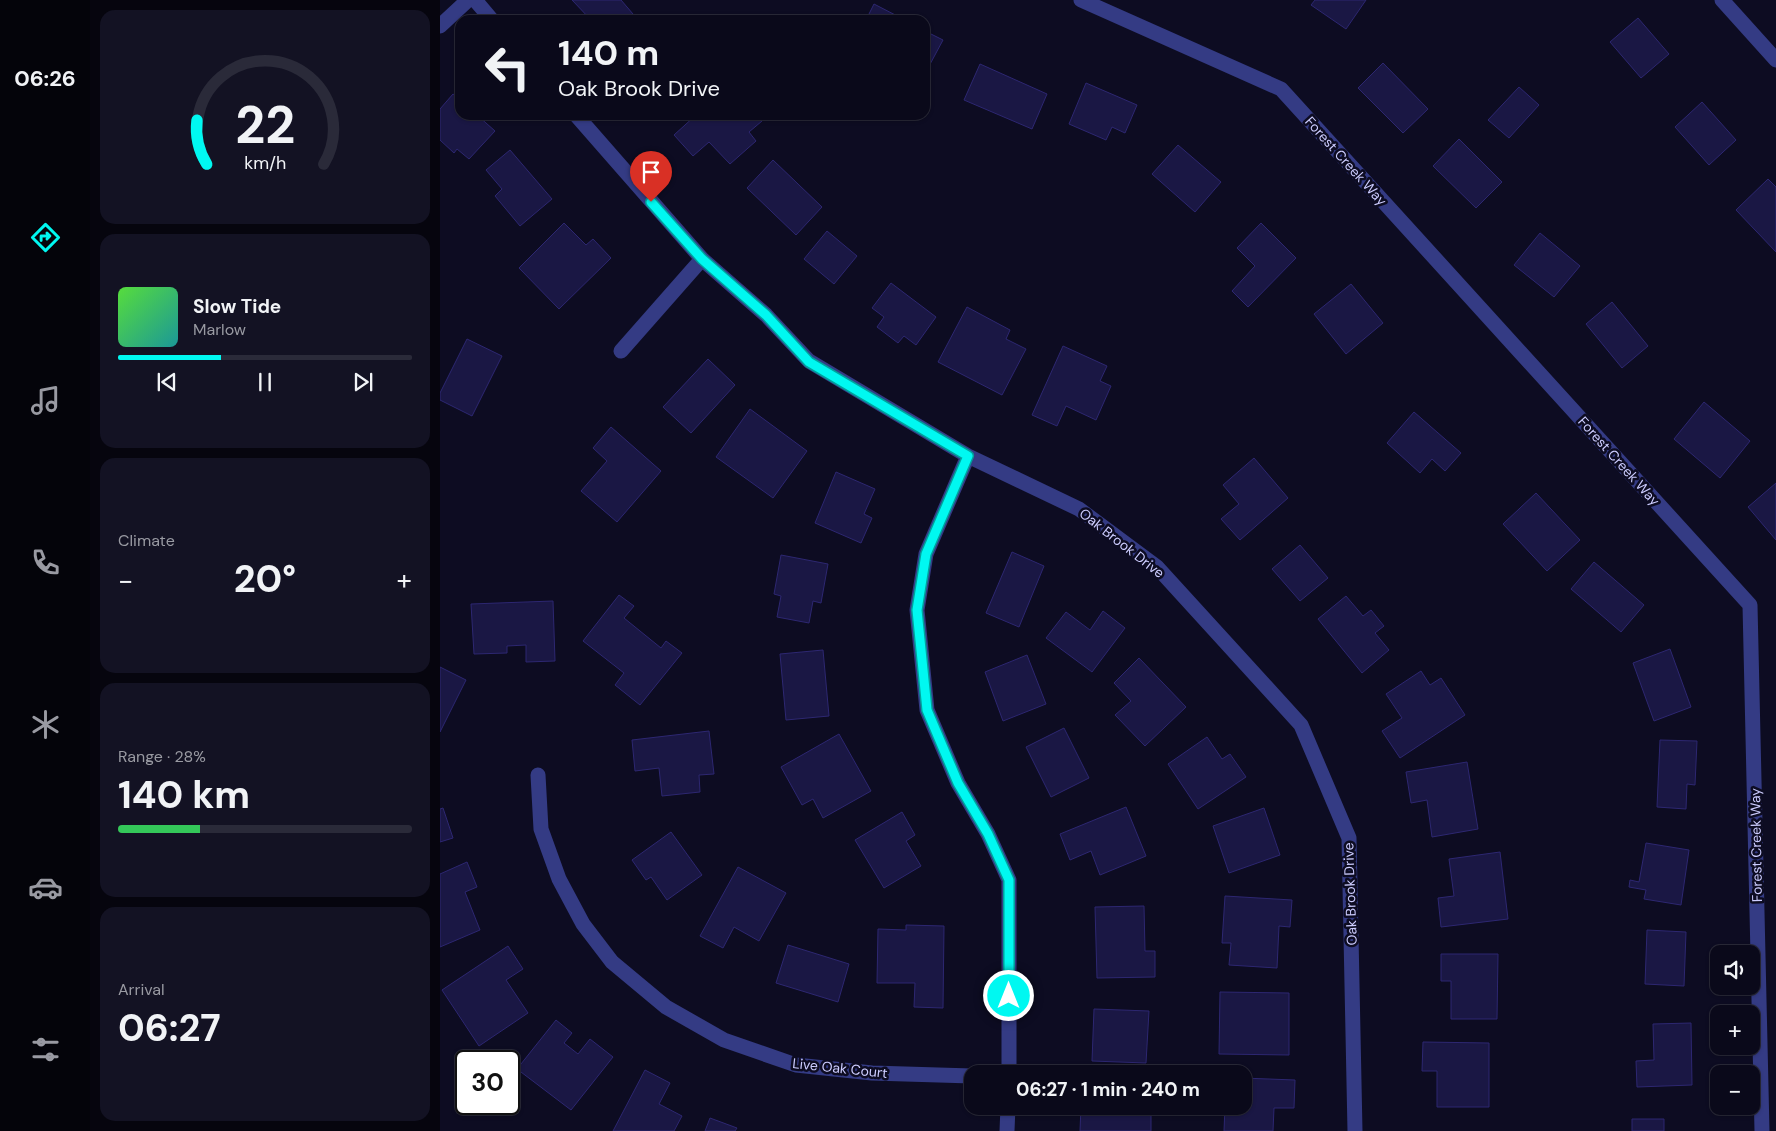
<!DOCTYPE html>
<html lang="en">
<head>
<meta charset="utf-8">
<style>
  body { margin:0; font-family:"DM Sans",sans-serif; background:#131223; color:#f1f3f6; height:100vh; display:flex; flex-direction:column; font-size:19px; white-space:nowrap }
  * { box-sizing:border-box; margin:0 }
  p { font-size:16px; color:#999aa2 }
  .icon { flex:none; width:28px; height:28px; fill:none; stroke:currentColor; stroke-width:2; stroke-linecap:round; stroke-linejoin:round }
  .map { position:relative; flex:1; overflow:hidden }
  .panel { display:flex; flex-direction:column; gap:10px; padding:10px; background:#06050e; width:350px }
  .panel>* { flex:none }
  .guide { position:absolute; left:15px; top:15px; width:475px; height:105px; border-radius:15px; box-shadow:0 1px 4px #0004,0 0 0 1px #2a2a39; background:#0a091a; color:#f1f3f6; overflow:hidden }
  .controls { position:absolute; left:1270px; top:945px; display:grid; gap:10px }
  .controls a { display:grid; place-items:center; width:50px; height:50px; border-radius:10px; background:#0a091a; box-shadow:0 1px 4px #0004,0 0 0 1px #2a2a39; font-size:25px }
  .speed { position:absolute; left:15px; top:1050px; display:flex; gap:10px; font-size:25px; font-weight:700; text-align:center }
  .speed>* { display:grid; place-content:center; width:65px; height:65px; border-radius:50%; background:#0a091a; box-shadow:0 1px 4px #0004,0 0 0 1px #2a2a39; line-height:1 }
  .speed .limit { border:2px solid #111; border-radius:8px; background:#fff; color:#111 }
  .pin { position:absolute; display:grid; place-items:center; width:42px; height:42px; color:#fff; margin:-51px -21px; border-radius:50% 50% 50% 0; rotate:-45deg; box-shadow:0 0 5px #0007 }
  .pin .icon { rotate:45deg }
  .me { position:absolute; width:55px; margin:-28px; rotate:0deg; stroke-linejoin:round; filter:drop-shadow(0 0 4px #0008) }
  .turn { display:flex; align-items:center; gap:18px; height:105px; padding:0 20px; font-size:22px }
  .turn .icon { width:65px; height:65px; stroke-width:2.5 }
  .turn b { display:block; font-size:35px; line-height:42px }
  .big { font-size:38px; font-weight:700; line-height:1.1 }
  .panel .widget { flex:1; display:flex; flex-direction:column; justify-content:center; gap:8px; min-width:0; padding:0 18px; border-radius:15px; background:#131223 }
  .panel .dial { align-items:center; gap:0 }
  .dial svg { height:130px; overflow:visible; fill:none; stroke:#2a2a39; stroke-width:7; stroke-linecap:round; text-anchor:middle }
  .dial text { fill:#f1f3f6; stroke:none }
  .song { display:flex; align-items:center; gap:15px }
  .cover { width:60px; height:60px; border-radius:8px; background:linear-gradient(135deg,hsl(110 70% 55%),hsl(180 70% 35%)) }
  .played { height:5px; border-radius:2px; background:linear-gradient(90deg,#00f8f1 35%,#2a2a39 35%) }
  .keys { display:flex; justify-content:space-around; direction:ltr }
  .heat { display:flex; justify-content:space-between; align-items:center; font-size:28px; direction:ltr }
  .charge { height:8px; border-radius:4px; background:linear-gradient(90deg,#34c759 28%,#2a2a39 0) }
  .trip { position:absolute; left:524px; top:1065px; width:288px; height:50px; border-radius:15px; background:#0a091a; box-shadow:0 1px 4px #0004,0 0 0 1px #2a2a39; font-weight:700; line-height:50px; text-align:center }
  main { display:flex; flex:1; min-height:0 }
  .tab-bar { display:flex; flex-direction:column; width:90px; justify-content:space-around; align-items:center; background:#04040a; color:#999aa2 }
  .tab-bar .icon { width:35px; height:35px }
  .tab-bar .current { color:#00f8f1 }
  .tab-bar b { font-size:22px; color:#f1f3f6 }
  .map>svg:first-child { display:block }
  .building { fill:#1a1744; stroke:#2d2771 }
  .lines { fill:none; stroke-linecap:round; stroke-linejoin:round }
  .street { stroke:#343b84; stroke-width:15 }
  .route-casing { stroke:#00a19d; stroke-width:12 }
  .route { stroke:#00f8f1; stroke-width:9 }
  .labels { text-anchor:middle; stroke-width:5; stroke-linejoin:round; paint-order:stroke }
  .street-label { font-size:14px; fill:#cdcdff; stroke:#0d0c22 }
</style>
</head>
<body>
<main>
<nav class="tab-bar">
<b>06:26</b>
<svg class="icon current" aria-label="directions" viewBox="0 0 24 24"><path d="M12 3l9 9-9 9-9-9zM9 14v-3h6M13 9l2 2-2 2"/></svg>
<svg class="icon" aria-label="music" viewBox="0 0 24 24"><path d="M9 18V5l10-2v13"/><circle cx="6" cy="18" r="3"/><circle cx="16" cy="16" r="3"/></svg>
<svg class="icon" aria-label="phone" viewBox="0 0 24 24"><path d="M5 4h4l2 5-3 2q2 4 5 5l2-3 5 2v4C11 20 4 13 5 4z"/></svg>
<svg class="icon" aria-label="climate" viewBox="0 0 24 24"><path d="M12 3v18M4 7l16 10M4 17L20 7"/></svg>
<svg class="icon" aria-label="car" viewBox="0 0 24 24"><path d="M5 17H2v-5l4-1 3-4h7l3 4 3 1v5h-3M9 17h6M6 11h13"/><circle cx="7" cy="17" r="2"/><circle cx="17" cy="17" r="2"/></svg>
<svg class="icon" aria-label="filters" viewBox="0 0 24 24"><path d="M4 7h16M4 17h16"/><circle cx="9" cy="7" r="2"/><circle cx="15" cy="17" r="2"/></svg>
</nav>
<section class="panel">
<div class="widget dial"><svg viewBox="0 0 100 80">
<path d="M14 69A42 42 0 1 1 86 69"/>
<path d="M14 69A42 42 0 0 1 8 42" stroke="#00f8f1"/>
<text x="50" y="56" font-size="32" font-weight="700">22</text>
<text x="50" y="72" font-size="11">km/h</text>
</svg></div>
<div class="widget">
<div class="song"><i class="cover"></i><div><b>Slow Tide</b><p>Marlow</p></div></div>
<div class="played"></div>
<div class="keys"><svg class="icon" aria-label="previous" viewBox="0 0 24 24"><path d="M18 5L8 12l10 7zM5 5v14"/></svg><svg class="icon" aria-label="pause" viewBox="0 0 24 24"><path d="M8 5v14M16 5v14"/></svg><svg class="icon" aria-label="next" viewBox="0 0 24 24"><path d="M6 5l10 7-10 7zM19 5v14"/></svg></div>
</div>
<div class="widget"><p>Climate</p>
<div class="heat"><a>−</a><b class="big">20°</b><a>+</a></div>
</div>
<div class="widget"><p>Range · 28%</p><b class="big">140 km</b><div class="charge"></div></div>
<div class="widget"><p>Arrival</p><b class="big">06:27</b></div>
</section>
<div class="map">
<svg width="1336" height="1131" viewBox="0 0 1336 1131">
  <rect width="100%" height="100%" fill="#0d0c22"/>
  <!-- building -->
  <path class="building" d="M132,0H181L193,14L186,20H151Z
    M875,0H926L906,29L871,5Z
    M434,4L465,20H426Z
    M1198,18L1229,54L1201,78L1170,42Z
    M485,31L503,40L488,68L485,67Z
    M943,63L988,109L963,133L918,88Z
    M540,64L607,94L592,129L524,100Z
    M646,83L697,105L685,133L672,127L666,140L629,124Z
    M1079,87L1099,105L1069,138L1048,120Z
    M13,94L20,99V115H37L55,131L29,159L17,149L14,153L0,140V109Z
    M1262,102L1296,140L1269,165L1235,127Z
    M256,115H317L322,121L309,132L316,141L290,164L269,142L253,156L234,135Z
    M1019,139L1062,182L1036,208L993,166Z
    M738,145L781,182L755,212L712,174Z
    M70,150L112,199L80,226L55,196L62,189L46,170Z
    M333,160L382,207L356,235L307,188Z
    M1328,179L1336,187V252L1296,210Z
    M124,223L146,245L153,239L171,258L119,309L79,268Z
    M821,223L856,258L808,307L792,291L815,266L797,248Z
    M387,231L417,256L394,284L364,259Z
    M1100,233L1140,266L1114,297L1074,265Z
    M451,283L496,317L476,345L464,336L458,343L437,327L444,317L432,308Z
    M911,284L943,323L906,354L874,314Z
    M1172,302L1208,346L1182,368L1146,324Z
    M527,307L570,330L566,339L586,349L562,395L498,362Z
    M27,339L62,356L32,416L0,400V393Z
    M623,346L667,366L660,381L671,386L656,420L626,406L617,426L592,415Z
    M268,359L295,385L251,433L223,407Z
    M1264,402L1310,441L1280,478L1234,439Z
    M310,409L367,451L333,498L276,457Z
    M974,412L1021,453L1005,471L992,459L980,473L947,443Z
    M171,427L221,471L177,522L141,491L167,461L153,448Z
    M814,458L848,498L800,540L781,519L799,504L783,485Z
    M396,472L435,489L424,514L432,518L421,543L375,523Z
    M1336,483V540L1308,507Z
    M1096,493L1140,540L1107,571L1063,524Z
    M860,545L888,578L860,601L832,569Z
    M572,552L604,566L579,627L546,613Z
    M341,555L388,564L381,603L373,601L369,623L337,617L341,596L334,594Z
    M1154,562L1204,605L1181,632L1131,589Z
    M179,595L194,606L184,618L221,648L226,641L242,653L200,705L175,685L184,673L143,641Z
    M906,596L923,616L931,610L944,626L935,633L949,650L922,673L878,619Z
    M113,601L115,661L86,662V645L67,646V653L34,654L31,604Z
    M663,611L685,628L652,672L606,638L626,612L650,630Z
    M1230,649L1251,707L1214,721L1193,663Z
    M383,650L389,716L346,720L340,654Z
    M587,655L606,704L563,721L545,672Z
    M699,658L746,707L705,746L675,715L691,701L674,683Z
    M0,667L26,680L0,732Z
    M981,671L990,685L1001,678L1025,715L960,758L942,731L962,718L946,694Z
    M624,728L649,778L611,797L586,747Z
    M269,731L274,774L259,775L260,792L222,796L219,768L195,771L192,740Z
    M399,734L431,791L383,818L373,799L362,805L341,767Z
    M767,737L782,759L790,754L806,777L758,809L728,764Z
    M1220,740L1257,741L1255,785L1247,784L1246,809L1217,807Z
    M1027,762L1038,829L992,837L987,800L971,803L966,772Z
    M686,807L706,856L660,875L651,851L630,860L620,834Z
    M3,808L13,838L0,842V809Z
    M824,808L840,855L789,873L773,826Z
    M462,812L475,835L466,841L481,866L444,888L415,840Z
    M231,832L262,875L227,900L211,877L206,880L192,860Z
    M1206,843L1249,850L1241,905L1204,899L1206,890L1189,887L1190,880L1199,882Z
    M1060,852L1068,919L1001,927L998,898L1014,896L1009,859Z
    M27,862L37,887L25,892L40,930L0,947V874Z
    M298,867L346,893L319,941L294,927L283,948L260,936Z
    M785,896L852,900L850,927L839,926L837,968L789,965L791,943H782Z
    M704,906L705,951H715V977L657,978L655,907Z
    M466,925L504,926L503,1008L474,1007L475,983H437L438,929L466,930Z
    M1207,930L1246,932L1244,986L1205,984Z
    M348,945L409,964L398,1002L336,983Z
    M68,946L83,969L66,980L88,1013L39,1046L2,990Z
    M1001,954H1058L1057,1019H1011V981H1001Z
    M780,992L849,993V1055L779,1054Z
    M654,1009L709,1011L706,1063L652,1061Z
    M116,1020L132,1033L124,1043L138,1054L150,1039L173,1057L131,1110L77,1069Z
    M1251,1023L1252,1085L1197,1087L1196,1061L1214,1060L1213,1024Z
    M983,1042L1049,1043V1107H997V1071H982Z
    M205,1070L230,1083L219,1104L242,1116L234,1131H173Z
    M802,1078L855,1080L854,1108H834L833,1131H784L785,1106H802Z
    M641,1106H711V1131H640Z
    M270,1118L297,1128L295,1131H265Z
    M1192,1119H1224V1131H1192Z"/>
  <g class="lines">
    <!-- street -->
    <path class="street" d="M35,0L52,20
      M641,0L841,89L1310,605L1322,1131
      M1282,0L1336,60
      M0,26L28,0
      M136,115L262,259L326,315L369,361L528,456L639,509L717,567L861,725L909,838L915,1131
      M181,351L262,259
      M528,456L486,554L477,610L487,710L518,783L548,834L569,880V1074
      M98,775L101,829L119,879L143,924L172,962L226,1007L284,1040L356,1065L432,1073L532,1076
      M567,1131L568,1106"/>
  </g>
  <g class="lines">
    <!-- route casing -->
    <g class="route-casing">
      <path id="route" d="M211,202L262,259L326,315L369,362L528,456L486,554L477,610L487,710L518,783L548,834L569,880V996"/>
    </g>
    <!-- route -->
    <use href="#route" class="route"/>
  </g>
  <g class="labels">
    <!-- street labels -->
    <g class="street-label">
      <text transform="translate(906 161) rotate(48)" y="5">Forest Creek Way</text>
      <text transform="translate(1179 461) rotate(48)" y="5">Forest Creek Way</text>
      <text transform="translate(682 543) rotate(38)" y="5">Oak Brook Drive</text>
      <text transform="translate(1316 845) rotate(-91)" y="5">Forest Creek Way</text>
      <text transform="translate(910 894) rotate(-92)" y="5">Oak Brook Drive</text>
      <text transform="translate(400 1068) rotate(6)" y="5">Live Oak Court</text>
    </g>
  </g>
</svg>
<div class="controls">
<a><svg class="icon" aria-label="sound" viewBox="0 0 24 24"><path d="M4 9h4l5-4v14l-5-4H4zM17 9q2 3 0 6"/></svg></a>
<a>+</a>
<a>−</a>
</div>
<div class="speed"><div class="limit">30</div></div>
<div class="pin" style="left:211px;top:202px;background:#d93025"><svg class="icon" aria-label="arrive" viewBox="0 0 24 24"><path d="M6 21V4h12l-3 4 3 4H6"/></svg></div>
<svg class="me" style="left:569px;top:996px" viewBox="-20 -20 40 40"><circle r="17" fill="#00f8f1" stroke="#fff" stroke-width="3"/><path d="M0-11L8 9 0 5-8 9z" fill="#fff"/></svg>
<div class="trip">06:27 · 1 min · 240 m</div>
<div class="guide">
<div class="turn"><svg class="icon" aria-label="left" viewBox="0 0 24 24"><path d="M17 20v-9H6M10 6l-5 5 5 5"/></svg><div><b>140 m</b>Oak Brook Drive</div></div>
</div>
</div>
</main>
</body>
</html>
